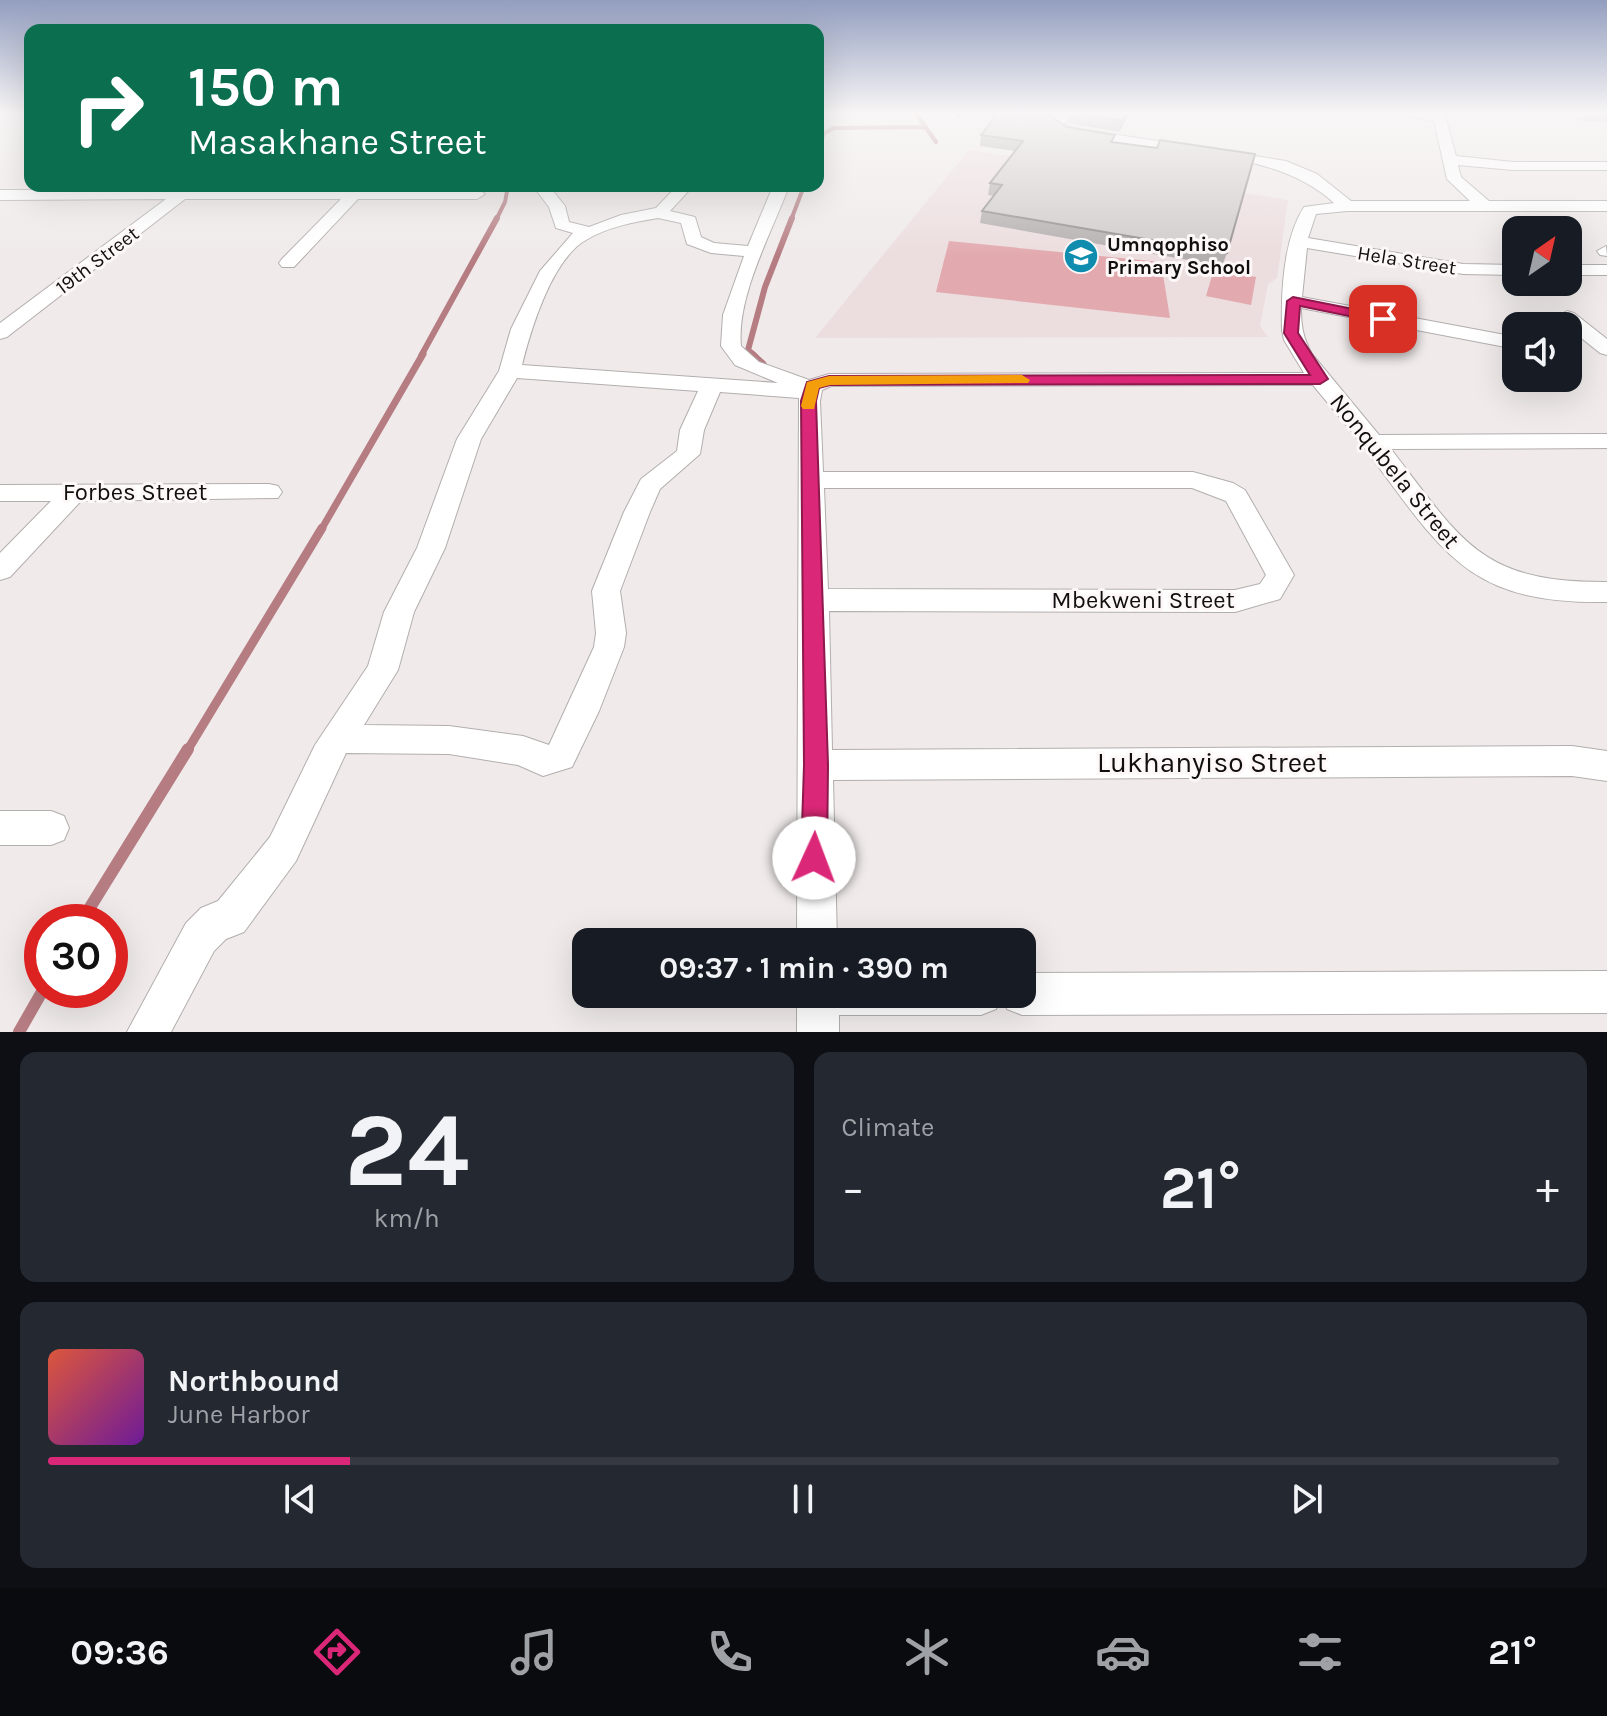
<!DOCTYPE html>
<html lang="en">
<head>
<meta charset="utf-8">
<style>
  body { margin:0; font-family:Karla,sans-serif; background:#242831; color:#f1f3f6; height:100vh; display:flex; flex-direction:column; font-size:30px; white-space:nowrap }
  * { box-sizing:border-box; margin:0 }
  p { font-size:26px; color:#9ea1a6 }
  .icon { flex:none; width:44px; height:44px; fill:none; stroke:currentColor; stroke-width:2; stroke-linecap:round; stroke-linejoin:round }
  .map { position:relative; height:1032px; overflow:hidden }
  .drawer { display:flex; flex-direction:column; gap:20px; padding:20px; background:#0d0f14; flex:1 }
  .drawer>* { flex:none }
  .guide { position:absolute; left:24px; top:24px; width:800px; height:168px; border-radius:16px; box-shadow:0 8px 32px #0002; background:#0b6e4f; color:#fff; overflow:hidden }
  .needle { width:52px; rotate:34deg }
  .fabs { position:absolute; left:1502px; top:216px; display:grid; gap:16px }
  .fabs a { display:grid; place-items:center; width:80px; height:80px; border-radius:16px; background:#171b24; box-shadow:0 8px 32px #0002; font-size:40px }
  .speed { position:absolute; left:24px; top:904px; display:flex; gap:16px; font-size:40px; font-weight:700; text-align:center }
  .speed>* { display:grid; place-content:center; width:104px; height:104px; border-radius:50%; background:#171b24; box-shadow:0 8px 32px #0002; line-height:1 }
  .speed .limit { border:12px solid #d22; background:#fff; color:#111 }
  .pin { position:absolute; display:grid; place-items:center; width:68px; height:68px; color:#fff; margin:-34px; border-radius:16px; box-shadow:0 4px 12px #0006 }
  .me { position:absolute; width:88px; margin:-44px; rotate:2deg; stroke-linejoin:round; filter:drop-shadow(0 0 6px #0008) }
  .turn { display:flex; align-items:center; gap:28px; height:168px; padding:0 32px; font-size:36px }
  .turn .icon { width:104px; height:104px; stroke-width:2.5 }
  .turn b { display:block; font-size:56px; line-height:68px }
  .big { font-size:60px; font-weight:700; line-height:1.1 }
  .drawer .tile { flex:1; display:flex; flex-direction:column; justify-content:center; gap:12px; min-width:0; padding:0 28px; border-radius:16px; background:#242831 }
  .drawer .dial { align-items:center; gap:0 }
  .dial b { font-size:104px; line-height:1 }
  .song { display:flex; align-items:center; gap:24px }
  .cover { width:96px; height:96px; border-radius:12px; background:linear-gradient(135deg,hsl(10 70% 55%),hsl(280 70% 35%)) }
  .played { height:8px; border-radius:4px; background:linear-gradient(90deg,#db2777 20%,#363941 20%) }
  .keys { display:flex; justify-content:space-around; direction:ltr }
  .heat { display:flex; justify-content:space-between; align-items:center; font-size:44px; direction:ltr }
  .drawer .tiles { flex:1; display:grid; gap:20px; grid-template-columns:1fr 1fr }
  .tile:last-child { grid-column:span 2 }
  .trip { position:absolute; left:572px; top:928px; width:464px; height:80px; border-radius:16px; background:#171b24; box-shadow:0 8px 32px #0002; font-weight:700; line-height:80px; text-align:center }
  .tab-bar { display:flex; height:128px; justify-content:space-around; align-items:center; background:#090b0e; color:#9ea1a6 }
  .tab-bar .icon { width:56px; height:56px }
  .tab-bar .active { color:#db2777 }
  .tab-bar b { font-size:36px; color:#f1f3f6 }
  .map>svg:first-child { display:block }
  .built { fill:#ecddde }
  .green { fill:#e2a9ae }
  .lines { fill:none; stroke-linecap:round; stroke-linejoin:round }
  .stream-far4 { stroke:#b57c82; stroke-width:4 }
  .stream-far3 { stroke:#b57c82; stroke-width:6 }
  .stream-far2 { stroke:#b57c82; stroke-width:7 }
  .stream-far1 { stroke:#b57c82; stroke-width:9 }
  .stream { stroke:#b57c82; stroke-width:12 }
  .minor-casing { stroke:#b3aeae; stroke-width:2 }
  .minor { fill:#fff; fill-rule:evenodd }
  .wall { fill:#b4afaf }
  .shaded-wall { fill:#928e8e }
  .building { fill:#d1cbcb; stroke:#928e8e; stroke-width:2 }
  .route { fill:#db2777; stroke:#8e194d; stroke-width:2 }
  .slow { fill:#f59e0b }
  .labels { text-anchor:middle; stroke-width:6; stroke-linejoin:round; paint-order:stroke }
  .far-poi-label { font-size:20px; font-weight:bold; fill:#100e0e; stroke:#fdf7f8; text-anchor:start }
  .far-street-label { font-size:20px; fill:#100e0e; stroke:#fdf7f8 }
  .street-label { font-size:24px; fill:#100e0e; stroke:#fdf7f8 }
  .near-street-label { font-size:28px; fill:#100e0e; stroke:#fdf7f8 }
</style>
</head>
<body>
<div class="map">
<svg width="1607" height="1032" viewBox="0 0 1607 1032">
  <rect width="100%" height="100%" fill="#f0eaea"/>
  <!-- built -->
  <path class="built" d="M969,150L1288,200L1277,278L1268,284L1260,326L1268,337L815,338Z"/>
  <!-- green -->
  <path class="green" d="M949,241L1161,262L1170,318L936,292Z
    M1214,269L1256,277L1251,305L1206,296Z"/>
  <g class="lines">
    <!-- stream-far4 -->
    <path class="stream-far4" d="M915,112L936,142
      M955,112L959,115
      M818,148L824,133L834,128L925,127
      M496,220L505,202L508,186
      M791,220L804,186"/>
    <!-- stream-far3 -->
    <path class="stream-far3" d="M421,356L497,218
      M755,356L748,350L765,287L792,218"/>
    <!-- stream-far2 -->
    <path class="stream-far2" d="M752,354L763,364
      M321,530L423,354"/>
    <!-- stream-far1 -->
    <path class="stream-far1" d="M187,751L322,528"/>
    <!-- stream -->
    <path class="stream" d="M81,922L188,749
      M19,1032L43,990"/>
    <!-- minor casing -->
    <g class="minor-casing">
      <path id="minor" d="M0,112H10L0,118Z
        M1057,112H1070L1064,124L1073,128L1286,161L1317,174L1351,201H1470L1447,179L1434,121L1389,112H1444L1456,156L1513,162H1607V170H1513L1458,165L1461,177L1489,201H1607V211H1347L1316,214L1308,238L1463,264L1516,265V275L1463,274L1307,248L1302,297L1516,337V349L1301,308C1301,326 1303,338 1312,354L1379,435L1607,434V448L1391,449C1462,541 1480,583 1607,582V602C1475,604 1447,560 1375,462C1356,435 1334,411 1313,385L831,386L822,390L820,401L823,472H1193L1233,483L1245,490L1294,575L1280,599L1235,612L829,611L832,750L1572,746L1607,751V781L1572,776L833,780L837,942H797L799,398L720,392L704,430L700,454L660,489L650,512L620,591L626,633L624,647L599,711L572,767L543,776L518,765L449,754L346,753L296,861L244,932L226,939L214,951L171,1032H127L186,923L201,908L218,901L270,837L315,745L368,666L384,612L417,548L457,439L499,371L511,329L540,271L573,233L556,228L549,207L533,186H549L565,206L569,222L589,227L621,215L656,208L677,186H693L670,211L695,217L701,237L714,243L748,246L773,186H789C772,232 736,297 741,346L759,362L809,380L829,374L1304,373L1284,340L1282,330C1281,292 1283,240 1304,207L1334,203C1271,144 1148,154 1065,135L1050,125ZM658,218L681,223L687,244L711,253L744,256L723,315L721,346L735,365L778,383L522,365C531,329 552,259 586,240C607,227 634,222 658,218ZM517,378L698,391L680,430L677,451L641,479L624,512L592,591L596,633L594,647L549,745L523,736L449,726L364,725L398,670L414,612L445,548L481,439ZM824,488H1192L1226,501L1266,575L1260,584L1235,590L828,589Z
        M1569,112H1607V118H1574L1569,117Z
        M353,186H366V190L477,189L485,194L477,199H358L294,267H282L279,263L282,259L341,199H185L7,337L0,339V323L166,199L0,200V190H178L185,187L191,190H350Z
        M1606,246L1607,256L1600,255L1597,251Z
        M1568,265H1607V275H1568Z
        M1567,311L1574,313L1607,339V355L1600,353L1560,321L1557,317Z
        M269,484L278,486L282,492L278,498L81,501L10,577L0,580V553L51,501H0V485Z
        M0,811H51L64,816L69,828L64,840L51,845H0Z
        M1607,971V1013L1022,1015L1007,1009L1002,995L996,1009L981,1015H839V1032H797V994H1022V973Z"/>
    </g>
    <!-- minor -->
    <use href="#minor" class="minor"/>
  </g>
  <!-- wall -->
  <path class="wall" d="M1070,112H1130L1119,132L1068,123Z
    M1587,112H1607V122H1585L1582,121Z
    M993,115L1051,117L1067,127L1113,142L1227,253L1222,266L980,223L982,211L994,196L988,195L990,183L1015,151L980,146L981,135L992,121Z"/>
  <!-- shaded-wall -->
  <path class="shaded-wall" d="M1127,112H1130L1119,132L1122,121Z"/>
  <!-- building -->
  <path class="building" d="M995,112H1050L1049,115L1067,127L1115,135L1111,142L1157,148L1160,140L1255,154L1227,253L982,211L1002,185L990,183L1023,141L981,135L996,116L993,115Z
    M1073,112H1127L1122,121Z"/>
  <!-- sky -->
  <linearGradient id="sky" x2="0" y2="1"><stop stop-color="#939ebf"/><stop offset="0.44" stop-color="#f8f6f6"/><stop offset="1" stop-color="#f8f6f6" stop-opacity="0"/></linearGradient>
  <rect width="1607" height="257" fill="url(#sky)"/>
  <!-- route -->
  <path class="route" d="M1293,297L1383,315L1390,319L1383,323L1300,306L1298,333L1328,379L1320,384L830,385L819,388L816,401L828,765L827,858L823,867L814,870L805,867L801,858L804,765L801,401L807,382L829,376L1310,375L1284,333L1287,301Z"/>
  <!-- slow -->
  <path class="slow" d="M1022,375L1030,380L1028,383L830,385L819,388L814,409H803L801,406L807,382L829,376Z"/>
  <!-- icons -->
  <defs>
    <g id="school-disc" transform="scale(1.8)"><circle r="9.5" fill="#108dae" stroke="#fdf7f8"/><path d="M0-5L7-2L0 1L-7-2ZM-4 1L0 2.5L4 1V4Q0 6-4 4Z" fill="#fff"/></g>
  </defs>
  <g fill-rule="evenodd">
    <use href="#school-disc" x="1081" y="256"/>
  </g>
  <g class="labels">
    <!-- far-poi labels -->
    <g class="far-poi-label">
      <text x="1107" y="251">Umnqophiso<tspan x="1107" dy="23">Primary School</tspan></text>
    </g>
    <!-- far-street labels -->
    <g class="far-street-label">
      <text transform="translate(97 260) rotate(-37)" y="7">19th Street</text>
      <text transform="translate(1407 260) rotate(9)" y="7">Hela Street</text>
    </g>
    <!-- street labels -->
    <g class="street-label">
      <text transform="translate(1395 471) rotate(51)" y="8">Nonqubela Street</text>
      <text x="135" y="500">Forbes Street</text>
      <text x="1143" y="608">Mbekweni Street</text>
    </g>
    <!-- near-street labels -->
    <g class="near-street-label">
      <text x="1212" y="772">Lukhanyiso Street</text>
    </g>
  </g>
</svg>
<div class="fabs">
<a><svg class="needle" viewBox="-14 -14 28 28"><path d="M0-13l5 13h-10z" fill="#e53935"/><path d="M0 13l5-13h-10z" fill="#9ea1a6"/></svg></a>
<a><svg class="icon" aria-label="sound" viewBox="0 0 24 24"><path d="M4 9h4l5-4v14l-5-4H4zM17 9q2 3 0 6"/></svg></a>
</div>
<div class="speed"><div class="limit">30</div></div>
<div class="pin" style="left:1383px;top:319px;background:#d93025"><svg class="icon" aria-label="arrive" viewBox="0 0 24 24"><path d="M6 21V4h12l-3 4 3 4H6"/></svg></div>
<svg class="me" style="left:814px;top:858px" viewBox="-20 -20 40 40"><circle r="19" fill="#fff"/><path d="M0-13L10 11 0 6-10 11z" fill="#db2777"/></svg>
<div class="trip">09:37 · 1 min · 390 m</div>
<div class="guide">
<div class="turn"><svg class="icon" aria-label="right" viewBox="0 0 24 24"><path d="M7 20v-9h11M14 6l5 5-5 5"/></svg><div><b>150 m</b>Masakhane Street</div></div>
</div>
</div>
<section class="drawer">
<div class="tiles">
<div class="tile dial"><b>24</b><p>km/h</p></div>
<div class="tile"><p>Climate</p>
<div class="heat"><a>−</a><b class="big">21°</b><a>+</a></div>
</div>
<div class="tile">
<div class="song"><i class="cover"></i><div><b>Northbound</b><p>June Harbor</p></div></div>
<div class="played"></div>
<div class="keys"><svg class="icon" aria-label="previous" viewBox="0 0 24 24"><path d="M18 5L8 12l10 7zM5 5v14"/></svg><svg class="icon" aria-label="pause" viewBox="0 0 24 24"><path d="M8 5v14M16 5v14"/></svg><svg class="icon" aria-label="next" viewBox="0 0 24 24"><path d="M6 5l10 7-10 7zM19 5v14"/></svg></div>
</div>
</div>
</section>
<nav class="tab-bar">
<b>09:36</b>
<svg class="icon active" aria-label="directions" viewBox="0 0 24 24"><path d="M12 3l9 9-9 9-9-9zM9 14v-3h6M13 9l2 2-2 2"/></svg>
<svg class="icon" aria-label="music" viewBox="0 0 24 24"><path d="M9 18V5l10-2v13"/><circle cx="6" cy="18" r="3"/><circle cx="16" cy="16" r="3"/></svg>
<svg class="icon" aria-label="phone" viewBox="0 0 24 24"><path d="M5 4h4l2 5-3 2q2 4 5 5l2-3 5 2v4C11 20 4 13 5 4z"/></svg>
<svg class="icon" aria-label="climate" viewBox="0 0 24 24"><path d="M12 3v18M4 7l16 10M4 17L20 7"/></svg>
<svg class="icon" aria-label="car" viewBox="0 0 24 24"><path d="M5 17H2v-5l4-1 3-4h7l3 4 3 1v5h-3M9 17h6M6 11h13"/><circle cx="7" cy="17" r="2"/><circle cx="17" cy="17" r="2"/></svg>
<svg class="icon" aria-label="filters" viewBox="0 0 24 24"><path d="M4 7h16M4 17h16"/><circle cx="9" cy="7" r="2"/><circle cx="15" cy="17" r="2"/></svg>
<b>21°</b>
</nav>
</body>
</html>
